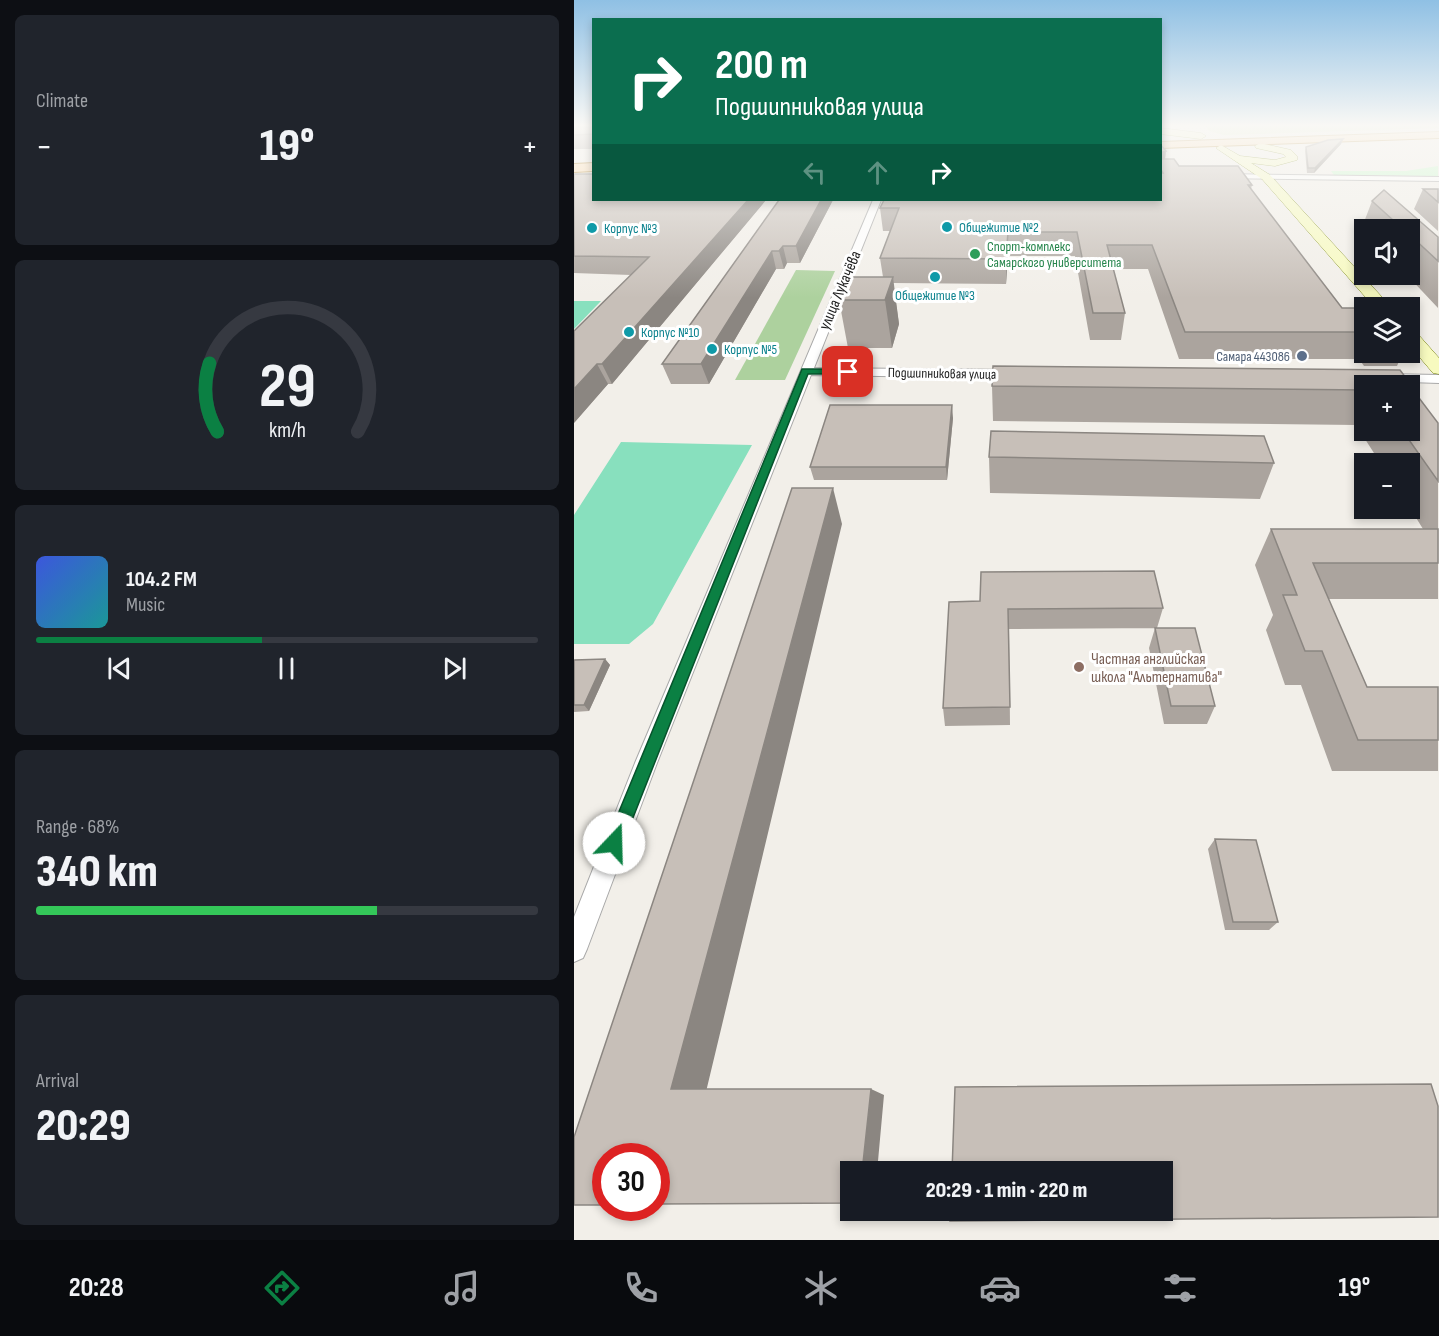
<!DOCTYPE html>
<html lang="en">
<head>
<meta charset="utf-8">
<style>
  body { margin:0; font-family:"Sofia Sans Condensed",sans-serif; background:#20242c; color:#f1f3f6; height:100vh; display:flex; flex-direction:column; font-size:22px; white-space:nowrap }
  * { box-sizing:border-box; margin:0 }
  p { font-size:20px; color:#9ea1a6 }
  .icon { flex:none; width:33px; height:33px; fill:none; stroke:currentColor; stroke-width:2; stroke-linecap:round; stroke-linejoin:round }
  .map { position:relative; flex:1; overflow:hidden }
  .drawer { display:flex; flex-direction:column; gap:15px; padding:15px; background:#0d0f14; width:574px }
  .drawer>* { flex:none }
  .guide { position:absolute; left:18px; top:18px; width:570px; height:183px; border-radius:0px; box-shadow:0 3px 9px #0003; background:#0b6e4f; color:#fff; overflow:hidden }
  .fabs { position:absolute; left:780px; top:219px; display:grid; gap:12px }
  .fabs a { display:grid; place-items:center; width:66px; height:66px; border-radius:0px; background:#171b24; box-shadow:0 3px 9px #0003; font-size:30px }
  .speed { position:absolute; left:18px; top:1143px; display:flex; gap:12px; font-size:30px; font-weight:700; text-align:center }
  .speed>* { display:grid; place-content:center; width:78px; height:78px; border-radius:50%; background:#171b24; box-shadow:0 3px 9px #0003; line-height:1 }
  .speed .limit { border:9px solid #d22; background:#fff; color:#111 }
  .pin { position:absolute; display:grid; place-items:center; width:51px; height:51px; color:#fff; margin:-26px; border-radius:12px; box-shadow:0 3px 9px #0006 }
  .me { position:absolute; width:66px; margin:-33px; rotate:21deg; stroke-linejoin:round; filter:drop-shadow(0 0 4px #0008) }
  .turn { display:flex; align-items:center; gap:21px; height:126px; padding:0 24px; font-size:27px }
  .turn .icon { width:78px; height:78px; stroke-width:2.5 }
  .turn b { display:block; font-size:42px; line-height:51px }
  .lanes { display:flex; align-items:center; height:57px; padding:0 24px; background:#0003; justify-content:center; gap:30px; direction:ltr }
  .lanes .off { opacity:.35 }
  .big { font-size:45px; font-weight:800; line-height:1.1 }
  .drawer .widget { flex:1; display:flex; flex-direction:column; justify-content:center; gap:9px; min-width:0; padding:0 21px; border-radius:9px; background:#20242c }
  .drawer .dial { align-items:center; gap:0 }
  .dial svg { height:156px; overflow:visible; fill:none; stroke:#363941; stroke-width:7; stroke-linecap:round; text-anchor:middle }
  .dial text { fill:#f1f3f6; stroke:none }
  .song { display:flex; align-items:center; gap:18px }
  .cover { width:72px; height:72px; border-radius:9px; background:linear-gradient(135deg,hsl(230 70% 55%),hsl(180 70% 35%)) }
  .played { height:6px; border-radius:3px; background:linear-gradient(90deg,#0b8043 45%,#363941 45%) }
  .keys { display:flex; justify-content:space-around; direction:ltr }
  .heat { display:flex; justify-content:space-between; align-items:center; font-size:33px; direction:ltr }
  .charge { height:9px; border-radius:4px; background:linear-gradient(90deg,#34c759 68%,#363941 0) }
  .trip { position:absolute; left:266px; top:1161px; width:333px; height:60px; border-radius:0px; background:#171b24; box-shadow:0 3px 9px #0003; font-weight:800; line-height:60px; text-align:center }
  .tab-bar { display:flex; height:96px; justify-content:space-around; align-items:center; background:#090b0e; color:#9ea1a6 }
  .tab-bar .icon { width:42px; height:42px }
  .tab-bar .active { color:#0b8043 }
  .tab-bar b { font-size:27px; color:#f1f3f6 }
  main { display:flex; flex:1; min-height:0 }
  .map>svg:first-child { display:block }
  .grass { fill:#cdebb0 }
  .forest { fill:#add19e }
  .park { fill:#c8facc }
  .pitch { fill:#88e0be }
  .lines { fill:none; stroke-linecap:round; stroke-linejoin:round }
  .street-casing { stroke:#a9a9a9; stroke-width:2 }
  .secondary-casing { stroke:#707d05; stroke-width:1 }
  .primary-casing { stroke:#a06b00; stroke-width:2 }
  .street { fill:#fff; fill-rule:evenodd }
  .secondary { fill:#f7fabf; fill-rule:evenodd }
  .primary { fill:#fcd6a4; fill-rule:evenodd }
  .wall { fill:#aba49e; fill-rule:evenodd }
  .shaded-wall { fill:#8b8681 }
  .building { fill:#c7bfb8; stroke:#8b8681; stroke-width:1.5 }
  .route { fill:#0b8043; stroke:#07532c; stroke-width:1.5 }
  .culture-dot { fill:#0f9aa8; stroke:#fff; stroke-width:2 }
  .leisure-dot { fill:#2e9e5b; stroke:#fff; stroke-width:2 }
  .service-dot { fill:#5c6f8a; stroke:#fff; stroke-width:2 }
  .education-dot { fill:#8d6e63; stroke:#fff; stroke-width:2 }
  .labels { text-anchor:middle; stroke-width:6; stroke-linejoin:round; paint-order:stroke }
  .far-culture-label { font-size:14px; fill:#0d838f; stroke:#fff; text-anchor:start }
  .far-leisure-label { font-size:14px; fill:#27864d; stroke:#fff; text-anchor:start }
  .far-service-label { font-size:14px; fill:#4e5e75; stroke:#fff; text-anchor:end }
  .far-street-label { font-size:14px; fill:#222; stroke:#fff }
  .street-label { font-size:16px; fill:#222; stroke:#fff }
  .education-label { font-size:16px; fill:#785e54; stroke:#fff; text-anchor:start }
</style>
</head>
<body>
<main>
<section class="drawer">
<div class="widget"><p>Climate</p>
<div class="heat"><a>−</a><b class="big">19°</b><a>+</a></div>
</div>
<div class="widget dial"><svg viewBox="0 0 100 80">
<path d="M14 69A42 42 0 1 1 86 69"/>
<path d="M14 69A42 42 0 0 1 10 34" stroke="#0b8043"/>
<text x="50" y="56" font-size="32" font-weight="700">29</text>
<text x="50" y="72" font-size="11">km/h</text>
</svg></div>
<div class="widget">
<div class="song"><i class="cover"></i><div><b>104.2 FM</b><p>Music</p></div></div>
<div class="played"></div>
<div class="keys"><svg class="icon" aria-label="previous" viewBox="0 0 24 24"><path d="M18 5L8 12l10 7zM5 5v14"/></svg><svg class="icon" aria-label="pause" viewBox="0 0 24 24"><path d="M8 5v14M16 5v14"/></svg><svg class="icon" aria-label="next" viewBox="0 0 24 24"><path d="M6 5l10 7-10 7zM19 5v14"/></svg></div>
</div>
<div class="widget"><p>Range · 68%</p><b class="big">340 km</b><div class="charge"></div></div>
<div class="widget"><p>Arrival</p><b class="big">20:29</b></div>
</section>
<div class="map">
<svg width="865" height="1240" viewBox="0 0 865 1240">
  <rect width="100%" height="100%" fill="#f2efe9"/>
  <!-- grass -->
  <path class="grass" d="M630,124H864L865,128L650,135L635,131Z"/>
  <!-- forest -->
  <path class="forest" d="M222,270L261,271L211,380H161Z"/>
  <!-- park -->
  <path class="park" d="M864,166V176L760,175L757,171H832Z"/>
  <!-- pitch -->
  <path class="pitch" d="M0,301H27L0,329Z
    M47,442L178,445L79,624L55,644H0V515Z"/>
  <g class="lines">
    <!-- street casing -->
    <g class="street-casing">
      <path id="street" d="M647,174L865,177V181L644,178Z
        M299,200H307L240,368L442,370L448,374L442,378L237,375L83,763L13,949L9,958L0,962V917L61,763Z
        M809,374L865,375V383L805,381L803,378Z"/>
    </g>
    <!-- secondary casing -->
    <g class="secondary-casing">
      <path id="secondary" d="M586,128L627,133L632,136L627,139L586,134Z
        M686,143L717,150L723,156V160L701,166L677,163L696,175L818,308H801L688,179L642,148L647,145L666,156L701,160L712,157L709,154L682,148L681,146Z
        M836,331L842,332L865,358V374L859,373L836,346Z"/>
    </g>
    <!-- primary casing -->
    <g class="primary-casing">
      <path id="primary" d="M865,132V138L586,148V142Z
        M20,163V171L0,172V164Z"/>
    </g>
    <!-- street -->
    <use href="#street" class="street"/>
    <!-- secondary -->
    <use href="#secondary" class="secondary"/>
    <!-- primary -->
    <use href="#primary" class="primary"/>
  </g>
  <!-- wall -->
  <path class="wall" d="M0,124H20V149H0Z
    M769,139L767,144L740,173H733L731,151L732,147Z
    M586,144L592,151L591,159L605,166L678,185L677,189L768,308H790V352H829L823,366H790L785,359H605L574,269H539L551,313L547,340H516L501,256H434L432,284L319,283L325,324L318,348H274L265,300L309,277L306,258L316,231H309L306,208L586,200Z
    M0,174L192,200L38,384H34L0,423L57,275L0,273Z
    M849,189H864V231L840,209Z
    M205,200H259L226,263H213L210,269H202L135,384H97L88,364Z
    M798,201L864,237V308L832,274H836V230H790V233L787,230Z
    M419,366L826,370L841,390L840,392L864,423V599H754L793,687H864V771H758L727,685H711L692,630L699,615L681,565L697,529H849L836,508V464H807L782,425L419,421L418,386ZM790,386H836V430H790Z
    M379,418L373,480H240L236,467Z
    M415,457L700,463L686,499L416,493Z
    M375,602L589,608L583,628L435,629L436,725L371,726L369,708Z
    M581,628L641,706L633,724H590L575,648Z
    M31,659L36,665L15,711L0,712V660Z
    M641,839L704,922L695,930H651L634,849Z"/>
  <!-- shaded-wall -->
  <path class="shaded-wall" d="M769,139L767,144L740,173L741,168Z
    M592,151L589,172L588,152Z
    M174,200H192L38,384L28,364Z
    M247,200H259L226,263L222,246Z
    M434,232V256L432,284V259Z
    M209,246L213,263L210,269L205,251Z
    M198,251L202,269L135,384L127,364Z
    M319,277L325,324L318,348L311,300Z
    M23,364L34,384L0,423V389Z
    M378,405L379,418L373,480L372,467Z
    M259,488L268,524L131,1096L97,1089Z
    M31,659L36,665L15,711L10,705Z
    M297,1089L310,1095L303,1172H288Z"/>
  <!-- building -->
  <path class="building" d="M0,124H20V134L0,135Z
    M769,139L741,168H734L732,147L754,140Z
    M586,144L592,151L588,152V159H600L605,166H664L678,185H674L768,308H790V332H611L578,245H533L551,313H519L503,232H434L432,259L306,258L325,208H306L310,200H586V173H589L586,168Z
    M0,174H20V200H174L28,364H23L0,389V331L75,257L0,256Z
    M849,189H864V202Z
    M810,190L864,237V261L836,235V230H830L798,201Z
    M205,200H247L222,246H209L205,251H198L127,364H88Z
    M274,277H319L311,300H265Z
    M419,366L826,370L841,390H839L864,423V481L828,430H836V386H790V390L418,386Z
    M256,405H378L372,467H236Z
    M417,431L690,436L700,463L415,457Z
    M218,488H259L97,1089H297L288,1172H276V1203L82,1204V1156H32V1205H0V1137Z
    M697,529H864V563H739L793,687H864V740H784L748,651H731L709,595H723Z
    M580,571L589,608L434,609L436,707L369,708L375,602L406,601L407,572Z
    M581,628H621L641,706H597Z
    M31,659L10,705H0V660Z
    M641,839L682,840L704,922H659Z
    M857,1084L864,1106V1217L376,1221L377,1210H588V1172H378L381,1087Z"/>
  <!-- sky -->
  <linearGradient id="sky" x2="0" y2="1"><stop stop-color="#8fc0e4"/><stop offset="0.42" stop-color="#f9f8f5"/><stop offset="1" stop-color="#f9f8f5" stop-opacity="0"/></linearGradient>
  <rect width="865" height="298" fill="url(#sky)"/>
  <!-- route -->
  <path class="route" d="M228,369H274L279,372L274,374H234L49,843L47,850L40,852L34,850L32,843Z"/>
  <!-- markers -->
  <g class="culture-dot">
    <circle cx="373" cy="227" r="6"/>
    <circle cx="18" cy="228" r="6"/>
    <circle cx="361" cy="277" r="6"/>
    <circle cx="55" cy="332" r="6"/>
    <circle cx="138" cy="349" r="6"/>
  </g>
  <circle class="leisure-dot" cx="401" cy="254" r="6"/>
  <circle class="service-dot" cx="728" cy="356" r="6"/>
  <circle class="education-dot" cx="505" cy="667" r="6"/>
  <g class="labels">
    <!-- far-culture labels -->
    <g class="far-culture-label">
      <text x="385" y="232">Общежитие №2</text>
      <text x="30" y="233">Корпус №3</text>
      <text x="361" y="300" text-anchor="middle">Общежитие №3</text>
      <text x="67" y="337">Корпус №10</text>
      <text x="150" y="354">Корпус №5</text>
    </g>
    <!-- far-leisure labels -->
    <g class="far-leisure-label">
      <text x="413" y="251">Спорт-комплекс<tspan x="413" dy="16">Самарского университета</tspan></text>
    </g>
    <!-- far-service labels -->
    <g class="far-service-label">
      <text x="716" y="361">Самара 443086</text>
    </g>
    <!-- far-street labels -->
    <g class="far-street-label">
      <text transform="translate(368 373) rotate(1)" y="5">Подшипниковая улица</text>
    </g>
    <!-- street labels -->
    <g class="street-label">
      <text transform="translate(265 290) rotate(-67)" y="6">улица Лукачёва</text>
    </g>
    <!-- education labels -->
    <g class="education-label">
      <text x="517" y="664">Частная английская<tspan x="517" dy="18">школа "Альтернатива"</tspan></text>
    </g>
  </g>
</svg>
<div class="fabs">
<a><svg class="icon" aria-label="sound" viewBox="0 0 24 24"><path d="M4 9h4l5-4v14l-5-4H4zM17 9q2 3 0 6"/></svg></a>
<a><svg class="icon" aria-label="layers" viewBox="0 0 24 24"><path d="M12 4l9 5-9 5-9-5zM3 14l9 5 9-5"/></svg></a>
<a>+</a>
<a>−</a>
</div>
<div class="speed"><div class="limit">30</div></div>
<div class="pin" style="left:274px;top:372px;background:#d93025"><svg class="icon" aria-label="arrive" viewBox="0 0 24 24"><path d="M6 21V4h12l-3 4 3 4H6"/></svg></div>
<svg class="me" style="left:40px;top:843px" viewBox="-20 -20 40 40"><circle r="19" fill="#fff"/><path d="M0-13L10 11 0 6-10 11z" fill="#0b8043"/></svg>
<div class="trip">20:29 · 1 min · 220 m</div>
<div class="guide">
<div class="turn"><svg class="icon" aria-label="right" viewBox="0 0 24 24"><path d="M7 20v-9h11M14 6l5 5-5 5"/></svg><div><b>200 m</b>Подшипниковая улица</div></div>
<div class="lanes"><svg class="icon off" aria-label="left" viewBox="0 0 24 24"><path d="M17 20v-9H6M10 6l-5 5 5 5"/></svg><svg class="icon off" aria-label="ahead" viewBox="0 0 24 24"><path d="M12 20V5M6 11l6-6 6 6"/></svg><svg class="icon" aria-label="right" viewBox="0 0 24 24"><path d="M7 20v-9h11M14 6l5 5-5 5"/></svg></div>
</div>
</div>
</main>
<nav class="tab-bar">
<b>20:28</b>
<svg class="icon active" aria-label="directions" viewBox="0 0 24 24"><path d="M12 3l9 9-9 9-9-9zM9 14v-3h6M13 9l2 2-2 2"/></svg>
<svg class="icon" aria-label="music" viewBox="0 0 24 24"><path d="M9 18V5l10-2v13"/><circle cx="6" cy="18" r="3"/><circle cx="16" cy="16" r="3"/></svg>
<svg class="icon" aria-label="phone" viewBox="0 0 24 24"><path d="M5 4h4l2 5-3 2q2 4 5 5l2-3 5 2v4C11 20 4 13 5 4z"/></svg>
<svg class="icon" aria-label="climate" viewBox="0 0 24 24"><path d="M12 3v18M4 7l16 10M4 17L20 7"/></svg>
<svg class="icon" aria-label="car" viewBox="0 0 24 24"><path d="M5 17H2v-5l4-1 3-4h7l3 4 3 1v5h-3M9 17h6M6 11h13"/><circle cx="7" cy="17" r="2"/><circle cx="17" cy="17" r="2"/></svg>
<svg class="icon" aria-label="filters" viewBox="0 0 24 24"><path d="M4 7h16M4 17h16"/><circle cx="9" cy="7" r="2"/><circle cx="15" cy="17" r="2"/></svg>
<b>19°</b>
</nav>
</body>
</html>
